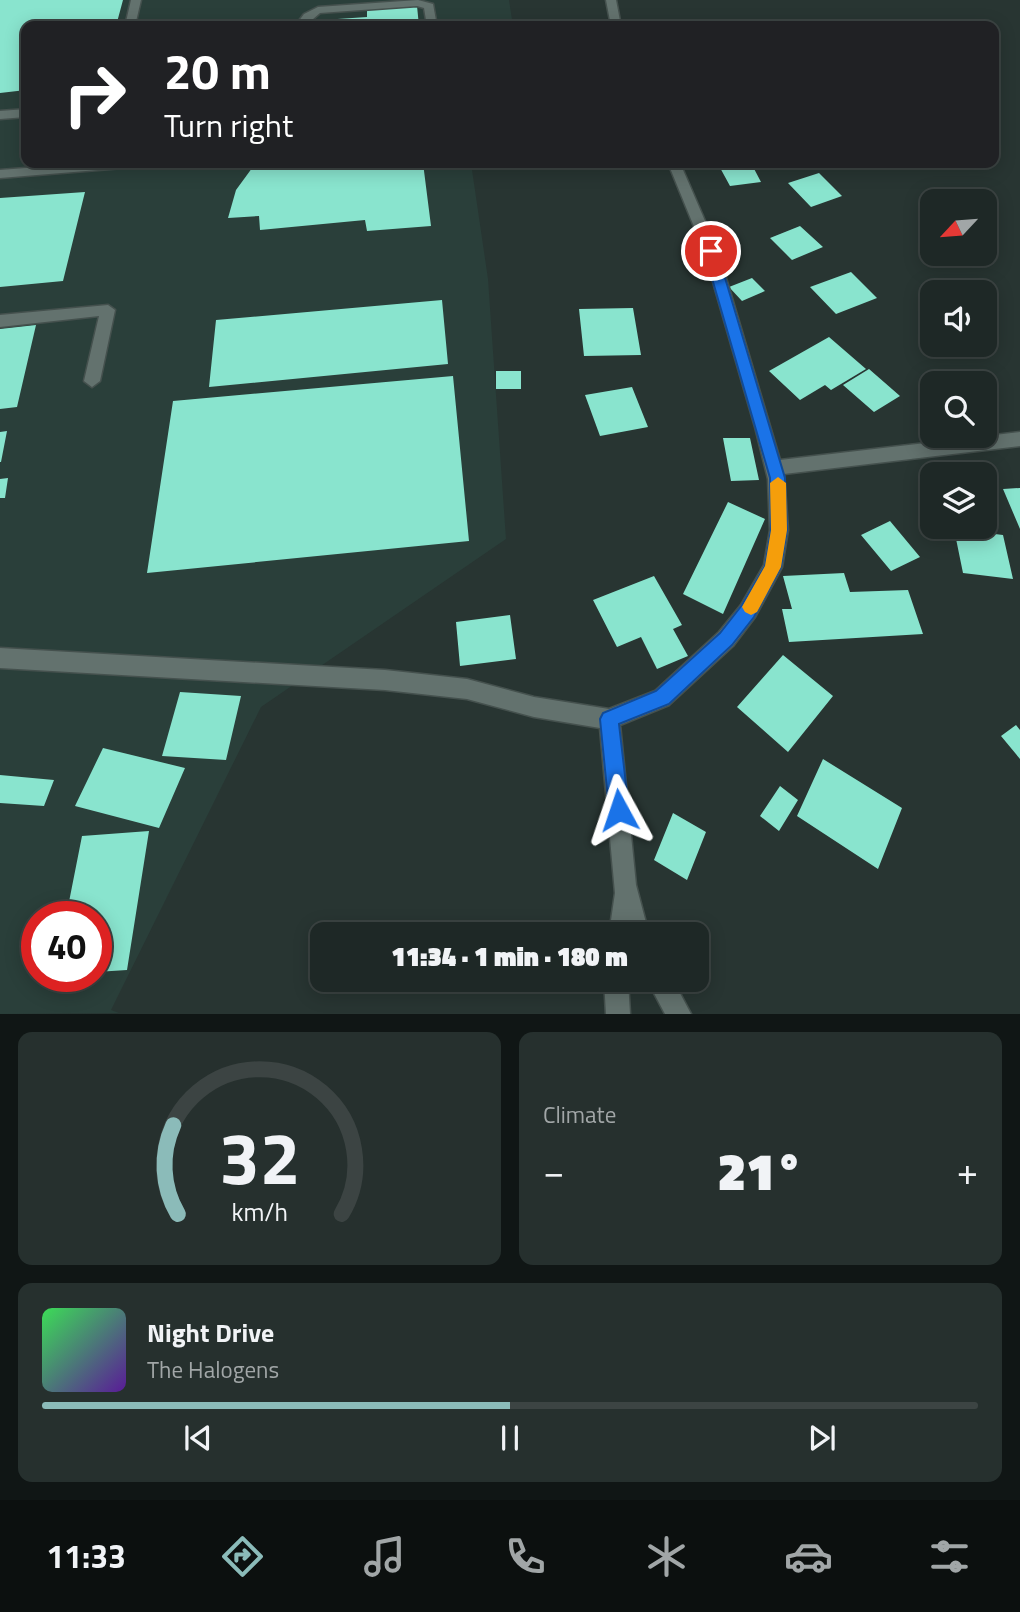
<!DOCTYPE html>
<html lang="en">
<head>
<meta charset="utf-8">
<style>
  body { margin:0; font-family:"Titillium Web",sans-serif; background:#26302e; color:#f1f3f6; height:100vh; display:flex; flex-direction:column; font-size:26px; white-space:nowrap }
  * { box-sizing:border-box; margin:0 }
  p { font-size:23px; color:#a1a6a7 }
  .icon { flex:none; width:38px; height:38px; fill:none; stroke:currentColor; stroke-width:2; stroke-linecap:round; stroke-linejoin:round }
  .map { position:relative; height:1014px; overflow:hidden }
  .details { display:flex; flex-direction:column; gap:18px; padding:18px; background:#101615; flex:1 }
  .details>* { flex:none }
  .hud { position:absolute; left:21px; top:21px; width:978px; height:147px; border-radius:14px; box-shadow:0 4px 18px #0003,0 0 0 2px #3c4443; background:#202124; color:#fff; overflow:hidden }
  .needle { width:46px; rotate:244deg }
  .buttons { position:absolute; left:920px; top:189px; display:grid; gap:14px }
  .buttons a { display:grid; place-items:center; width:77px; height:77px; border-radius:14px; background:#1e2826; box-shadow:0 4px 18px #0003,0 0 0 2px #3c4443; font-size:35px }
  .speed { position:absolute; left:21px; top:901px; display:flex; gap:14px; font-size:35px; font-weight:700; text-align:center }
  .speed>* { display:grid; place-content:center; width:91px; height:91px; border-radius:50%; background:#1e2826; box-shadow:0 4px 18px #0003,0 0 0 2px #3c4443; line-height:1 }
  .speed .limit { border:10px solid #d22; background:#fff; color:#111 }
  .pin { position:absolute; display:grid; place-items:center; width:60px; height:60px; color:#fff; margin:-30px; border:4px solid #fff; border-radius:50%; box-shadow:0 2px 7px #0007 }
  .me { position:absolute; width:77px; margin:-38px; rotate:355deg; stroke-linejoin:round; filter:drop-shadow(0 0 5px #0008) }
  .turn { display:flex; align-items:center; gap:24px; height:147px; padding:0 28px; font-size:32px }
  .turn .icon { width:91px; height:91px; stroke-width:2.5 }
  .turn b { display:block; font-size:49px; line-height:60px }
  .big { font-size:52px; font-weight:800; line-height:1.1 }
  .details .widget { flex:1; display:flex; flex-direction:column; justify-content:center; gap:10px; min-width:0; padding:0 24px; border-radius:14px; background:#26302e }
  .details .dial { align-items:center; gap:0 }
  .dial svg { height:182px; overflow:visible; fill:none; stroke:#3c4443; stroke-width:7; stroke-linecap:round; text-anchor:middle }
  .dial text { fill:#f1f3f6; stroke:none }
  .song { display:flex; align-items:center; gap:21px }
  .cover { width:84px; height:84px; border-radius:10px; background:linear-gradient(135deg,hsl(130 70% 55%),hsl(270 70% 35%)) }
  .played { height:7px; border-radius:4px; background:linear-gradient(90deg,#8bbbb9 50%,#3c4443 50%) }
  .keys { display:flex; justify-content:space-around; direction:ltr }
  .heat { display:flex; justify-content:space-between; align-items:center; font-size:38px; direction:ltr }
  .details .tiles { flex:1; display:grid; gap:18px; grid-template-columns:1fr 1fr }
  .widget:last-child { grid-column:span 2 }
  .trip { position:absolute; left:310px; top:922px; width:399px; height:70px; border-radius:14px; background:#1e2826; box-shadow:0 4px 18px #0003,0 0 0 2px #3c4443; font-weight:800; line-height:70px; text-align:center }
  .dock { display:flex; height:112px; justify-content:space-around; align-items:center; background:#0c100f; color:#a1a6a7 }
  .dock .icon { width:49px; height:49px }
  .dock .active { color:#8bbbb9 }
  .dock b { font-size:32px; color:#f1f3f6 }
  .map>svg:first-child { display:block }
  .built { fill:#2a3f3a; fill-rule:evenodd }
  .building { fill:#89e4ce }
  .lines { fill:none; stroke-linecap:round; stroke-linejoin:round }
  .minor-casing { stroke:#45514e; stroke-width:3 }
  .minor { fill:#63726e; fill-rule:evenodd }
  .route { fill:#1a73e8; stroke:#114b97; stroke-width:2 }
  .slow { fill:#f59e0b }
</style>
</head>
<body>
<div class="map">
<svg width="1020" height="1014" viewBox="0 0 1020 1014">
  <rect width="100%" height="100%" fill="#283532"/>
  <!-- built -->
  <path class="built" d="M0,0H509L513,26H26V163H471L488,279L506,539L261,707L111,1010L119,1013L0,1014ZM37,917H96V976H37Z"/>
  <!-- building -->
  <path class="building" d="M0,0H123L116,26H26V90L0,93Z
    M417,6L419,26H308V21L367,17V9Z
    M742,20L746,26H713L711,23Z
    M273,163H423L431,226L367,231L365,220L260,230L259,216L228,218L236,190L255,164Z
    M751,163L761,182L730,186L718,164Z
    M819,173L842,196L811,207L788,183Z
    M85,192L63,281L0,287V198Z
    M800,226L823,247L792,260L770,238Z
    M851,272L877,298L836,314L810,287Z
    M752,278L765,291L742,301L729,287Z
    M442,300L448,364L209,387L216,320Z
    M633,308L641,355L584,356L579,309Z
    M36,325L17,407L0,409V329Z
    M829,337L866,369L831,390L825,385L800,400L769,371Z
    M869,369L900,396L874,412L843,385Z
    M496,371H521V389H496Z
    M453,376L469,541L147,573L173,401Z
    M632,387L648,427L600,436L585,395Z
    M7,431L1,462H0V432Z
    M723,438H750L759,480L731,481Z
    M8,478L5,498H0V479Z
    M1020,488V529L1003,489Z
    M728,502L765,519L723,614L683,594Z
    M890,521L920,557L891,571L861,535Z
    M954,529L1003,535L1013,579L963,573Z
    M844,573L850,592L908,590L923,634L789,642L782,609H792L783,576Z
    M654,576L682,625L673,629L688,656L657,669L641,637L617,647L593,600Z
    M510,615L516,659L460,666L456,622Z
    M783,655L833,696L788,752L737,707Z
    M180,692L241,696L226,760L162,756Z
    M1016,725L1020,730V759L1001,736Z
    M103,748L185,768L159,828L75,806Z
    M823,759L902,808L878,869L797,816Z
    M0,775L54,780L44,806L0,803Z
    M780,786L798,800L779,831L760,816Z
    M673,813L706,832L687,880L654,860Z
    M149,831L127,970L96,972V917H66L82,836Z"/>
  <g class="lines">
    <!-- minor casing -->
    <g class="minor-casing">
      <path id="minor" d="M131,0H141L135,26H125Z
        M418,0L433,4L437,26H427L424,8L417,6L320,13L305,26H295L304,14L318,7Z
        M606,0H616L621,26H611Z
        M26,109V117L0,119V111Z
        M89,163H141L135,167L0,178V170Z
        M668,163H680L718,251L780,460L1020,432V446L784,474L788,530L782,567L755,617L733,646L669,705L620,725L636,885L649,934H609L615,893L600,728L534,717L467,699L385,690L0,668V648L385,670L467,679L534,697L609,709L655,691L719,632L741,605L764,565L770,530L768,479L755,427L704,251Z
        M108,305L115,310L100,381L92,387L84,381L99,316L0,327V315Z
        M604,980H628L630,1014H606Z
        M647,980H673L691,1014H665Z"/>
    </g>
    <!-- minor -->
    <use href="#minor" class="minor"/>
  </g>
  <!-- route -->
  <path class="route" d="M711,246L717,251L785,478L787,530L781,567L754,617L732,645L669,704L619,724L629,810L626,817L619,820L612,817L609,810L600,719L603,713L656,691L720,633L742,605L765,566L771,530L770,478L704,251Z"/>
  <!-- slow -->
  <path class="slow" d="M778,477L786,483L787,530L781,567L757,612L751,615L745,612L742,607L765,566L771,530L770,483Z"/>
</svg>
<div class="buttons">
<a><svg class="needle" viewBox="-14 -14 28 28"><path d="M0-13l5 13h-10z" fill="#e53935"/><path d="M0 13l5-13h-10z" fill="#a1a6a7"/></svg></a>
<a><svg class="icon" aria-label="sound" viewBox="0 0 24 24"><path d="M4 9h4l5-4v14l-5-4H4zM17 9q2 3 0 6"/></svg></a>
<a><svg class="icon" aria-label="search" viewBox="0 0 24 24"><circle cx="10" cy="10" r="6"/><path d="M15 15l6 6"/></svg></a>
<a><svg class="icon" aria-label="layers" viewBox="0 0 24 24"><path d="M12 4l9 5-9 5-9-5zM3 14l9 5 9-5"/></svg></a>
</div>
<div class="speed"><div class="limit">40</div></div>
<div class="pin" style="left:711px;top:251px;background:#d93025"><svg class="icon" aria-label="arrive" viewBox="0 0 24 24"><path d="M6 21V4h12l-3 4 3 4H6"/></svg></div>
<svg class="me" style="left:619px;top:810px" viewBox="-20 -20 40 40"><path d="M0-17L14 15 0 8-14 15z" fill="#1a73e8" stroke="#fff" stroke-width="4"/></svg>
<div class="trip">11:34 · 1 min · 180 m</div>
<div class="hud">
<div class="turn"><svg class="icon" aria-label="right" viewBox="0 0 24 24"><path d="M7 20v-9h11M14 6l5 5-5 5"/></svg><div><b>20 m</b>Turn right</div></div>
</div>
</div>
<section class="details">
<div class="tiles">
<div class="widget dial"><svg viewBox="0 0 100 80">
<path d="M14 69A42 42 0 1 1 86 69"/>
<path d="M14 69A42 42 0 0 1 12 30" stroke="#8bbbb9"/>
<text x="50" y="56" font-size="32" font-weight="700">32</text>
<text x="50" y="72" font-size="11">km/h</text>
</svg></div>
<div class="widget"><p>Climate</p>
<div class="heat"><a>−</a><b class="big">21°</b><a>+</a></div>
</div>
<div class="widget">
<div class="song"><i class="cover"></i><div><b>Night Drive</b><p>The Halogens</p></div></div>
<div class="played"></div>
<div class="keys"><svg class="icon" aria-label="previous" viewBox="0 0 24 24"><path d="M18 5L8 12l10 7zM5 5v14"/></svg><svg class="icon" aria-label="pause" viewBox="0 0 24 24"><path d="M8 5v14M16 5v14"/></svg><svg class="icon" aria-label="next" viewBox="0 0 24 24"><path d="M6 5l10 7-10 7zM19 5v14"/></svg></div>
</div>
</div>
</section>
<nav class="dock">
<b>11:33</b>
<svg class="icon active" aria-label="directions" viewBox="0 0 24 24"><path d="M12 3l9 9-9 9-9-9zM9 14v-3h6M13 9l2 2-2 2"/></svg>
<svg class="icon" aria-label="music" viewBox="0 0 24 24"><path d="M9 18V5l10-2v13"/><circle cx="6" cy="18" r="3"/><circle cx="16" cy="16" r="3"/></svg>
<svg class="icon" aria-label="phone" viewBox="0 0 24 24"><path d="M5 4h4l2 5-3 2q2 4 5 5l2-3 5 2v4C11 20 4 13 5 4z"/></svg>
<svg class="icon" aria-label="climate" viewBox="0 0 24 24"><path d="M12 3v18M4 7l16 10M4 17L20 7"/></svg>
<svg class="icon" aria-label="car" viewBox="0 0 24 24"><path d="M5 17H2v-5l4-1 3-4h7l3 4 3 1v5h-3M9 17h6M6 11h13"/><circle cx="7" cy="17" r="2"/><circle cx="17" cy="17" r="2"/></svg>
<svg class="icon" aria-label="filters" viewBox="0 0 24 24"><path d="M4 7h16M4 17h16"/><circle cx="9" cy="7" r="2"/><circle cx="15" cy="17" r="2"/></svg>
</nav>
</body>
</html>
